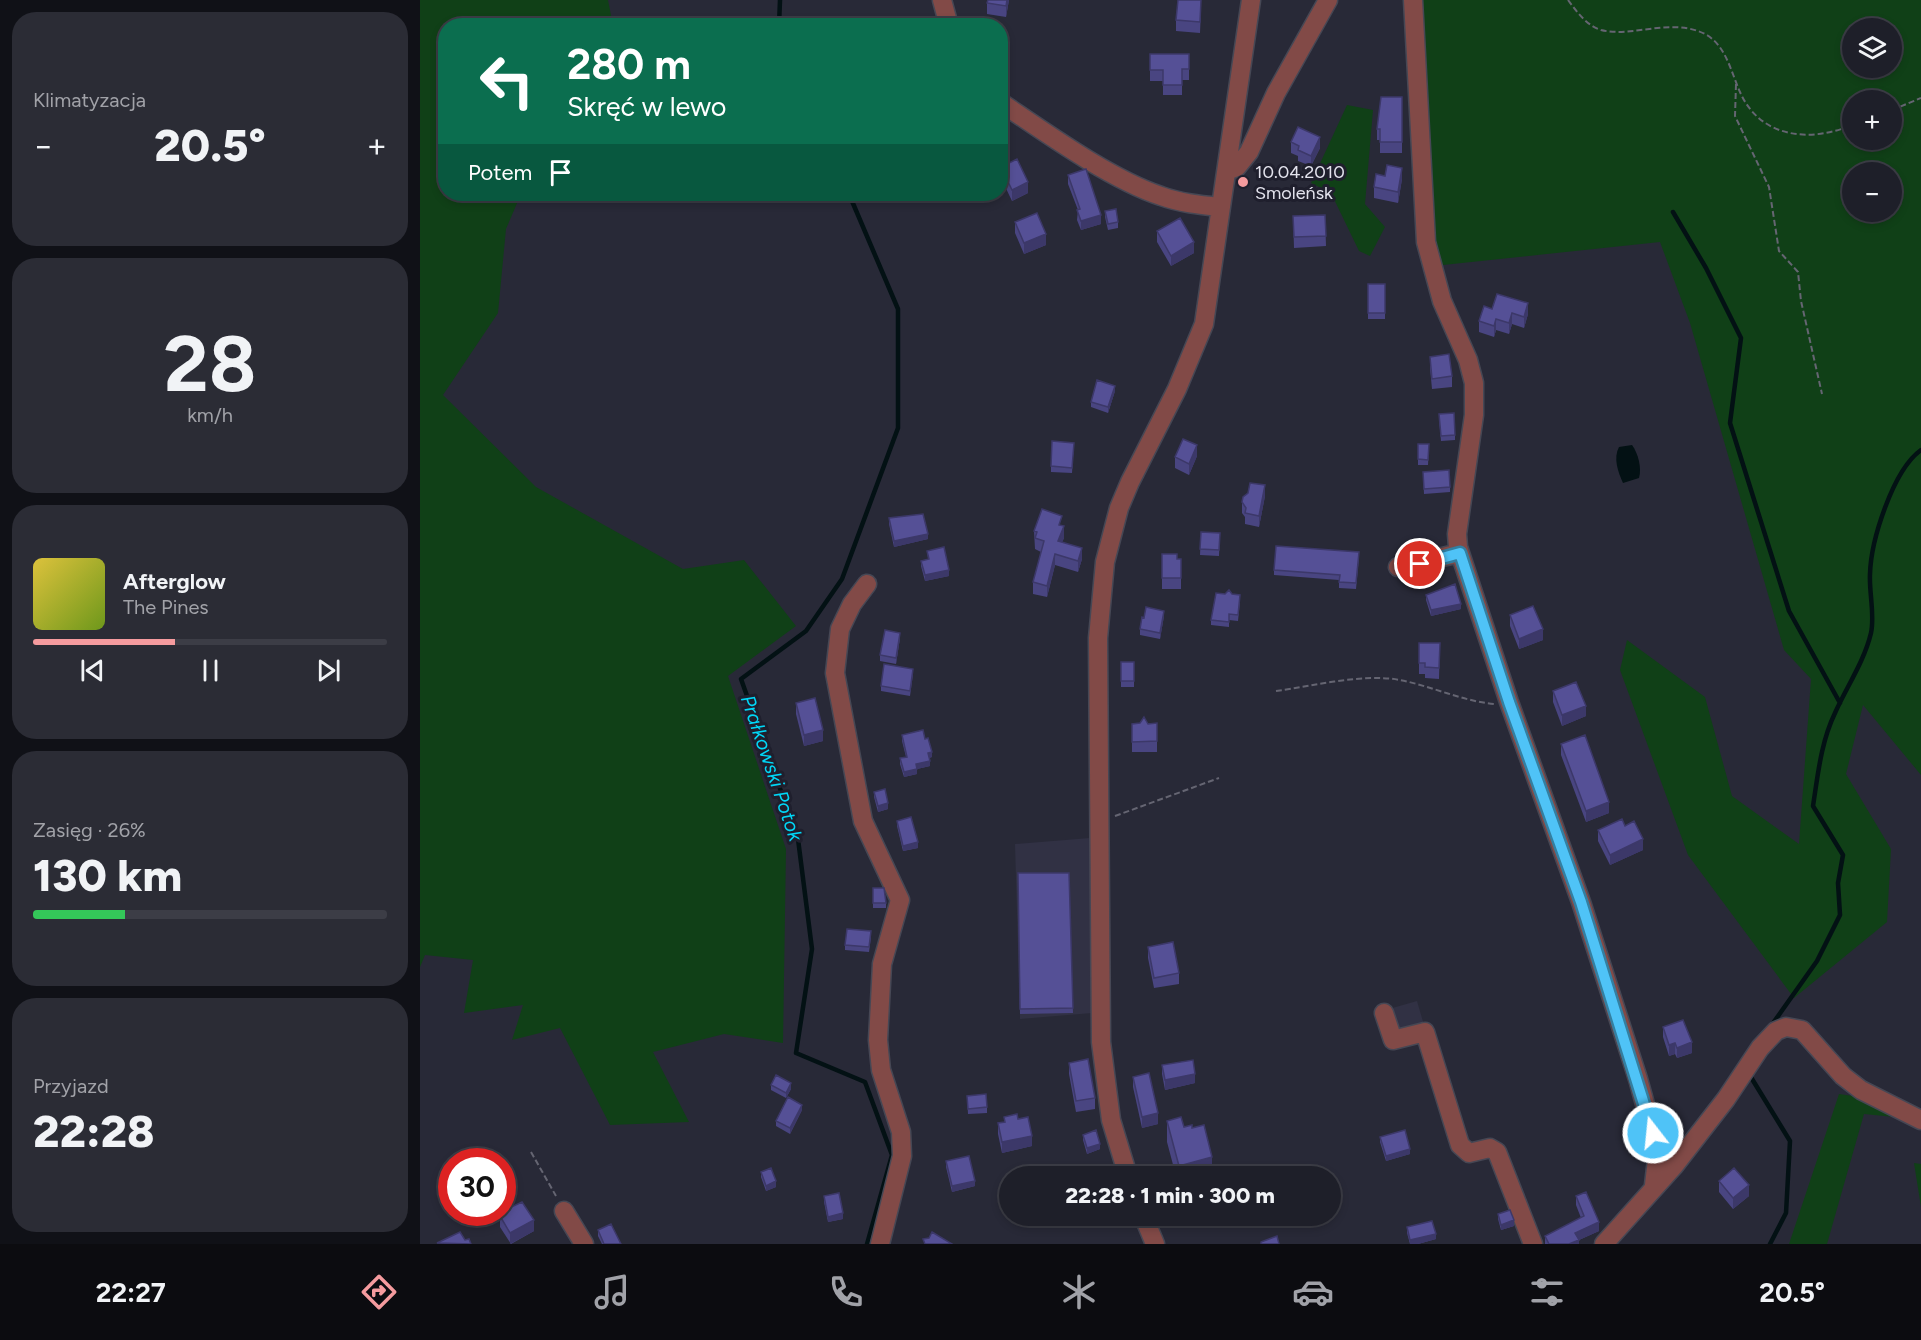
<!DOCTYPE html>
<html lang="pl">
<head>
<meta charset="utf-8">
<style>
  body { margin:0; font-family:Figtree,sans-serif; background:#2b2c35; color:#f1f3f6; height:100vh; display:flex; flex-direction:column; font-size:22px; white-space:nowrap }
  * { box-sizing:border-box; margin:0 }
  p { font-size:20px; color:#a1a2a8 }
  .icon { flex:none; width:33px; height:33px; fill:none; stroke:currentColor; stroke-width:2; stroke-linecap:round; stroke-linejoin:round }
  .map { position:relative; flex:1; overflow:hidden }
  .details { display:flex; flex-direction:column; gap:12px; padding:12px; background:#101117; width:420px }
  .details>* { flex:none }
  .guide { position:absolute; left:18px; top:18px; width:570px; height:183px; border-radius:24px; box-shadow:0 3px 9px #0003,0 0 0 2px #3c3d46; background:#0b6e4f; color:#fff; overflow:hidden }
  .buttons { position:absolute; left:1422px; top:18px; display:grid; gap:12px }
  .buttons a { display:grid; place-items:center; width:60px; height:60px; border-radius:50%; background:#1e1f29; box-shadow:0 3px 9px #0003,0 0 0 2px #3c3d46; font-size:30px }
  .speed { position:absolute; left:18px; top:1148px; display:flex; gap:12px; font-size:30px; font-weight:700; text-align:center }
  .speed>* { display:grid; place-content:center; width:78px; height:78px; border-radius:50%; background:#1e1f29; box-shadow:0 3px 9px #0003,0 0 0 2px #3c3d46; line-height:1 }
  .speed .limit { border:9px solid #d22; background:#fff; color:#111 }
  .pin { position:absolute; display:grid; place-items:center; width:51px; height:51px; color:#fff; margin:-26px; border:3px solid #fff; border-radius:50%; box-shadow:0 2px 6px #0007 }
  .me { position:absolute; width:66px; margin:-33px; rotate:344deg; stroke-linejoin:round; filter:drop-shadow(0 0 4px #0008) }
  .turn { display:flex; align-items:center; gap:21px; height:126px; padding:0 30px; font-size:27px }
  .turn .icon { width:78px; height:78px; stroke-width:2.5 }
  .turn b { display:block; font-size:42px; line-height:51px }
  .then { display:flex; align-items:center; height:57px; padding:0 30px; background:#0003; gap:12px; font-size:22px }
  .big { font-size:45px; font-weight:800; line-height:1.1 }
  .details .card { flex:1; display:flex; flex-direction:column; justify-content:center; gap:9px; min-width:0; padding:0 21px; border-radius:24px; background:#2b2c35 }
  .details .dial { align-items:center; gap:0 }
  .dial b { font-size:78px; line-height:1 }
  .song { display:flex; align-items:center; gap:18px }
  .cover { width:72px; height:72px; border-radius:9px; background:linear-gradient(135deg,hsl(50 70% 55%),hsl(80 70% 35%)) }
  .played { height:6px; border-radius:3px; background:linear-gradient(90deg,#f59b9e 40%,#3c3d46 40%) }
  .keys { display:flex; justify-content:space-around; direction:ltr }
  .heat { display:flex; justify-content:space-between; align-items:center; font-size:33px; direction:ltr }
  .charge { height:9px; border-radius:4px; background:linear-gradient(90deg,#34c759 26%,#3c3d46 0) }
  .trip { position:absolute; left:579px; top:1166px; width:342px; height:60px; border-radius:30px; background:#1e1f29; box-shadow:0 3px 9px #0003,0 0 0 2px #3c3d46; font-weight:800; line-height:60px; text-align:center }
  .dock { display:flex; height:96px; justify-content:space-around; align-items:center; background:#0c0c10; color:#a1a2a8 }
  .dock .icon { width:42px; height:42px }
  .dock .on { color:#f59b9e }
  .dock b { font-size:27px; color:#f1f3f6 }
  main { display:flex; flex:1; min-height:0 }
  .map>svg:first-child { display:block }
  .built { fill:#313144 }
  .green { fill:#104017; fill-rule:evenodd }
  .water { fill:#031114 }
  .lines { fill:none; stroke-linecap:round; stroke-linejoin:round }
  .stream { stroke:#031114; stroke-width:4.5 }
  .minor-casing { stroke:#464754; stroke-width:21 }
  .path { stroke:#656572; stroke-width:2; stroke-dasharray:6 3; stroke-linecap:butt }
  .minor { stroke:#824a47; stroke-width:18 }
  .wall { fill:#494581 }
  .shaded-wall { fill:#3c3869 }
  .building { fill:#555096; stroke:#3c3869; stroke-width:1.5 }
  .route-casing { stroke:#337fa1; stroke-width:15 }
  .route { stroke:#4fc3f7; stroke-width:10 }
  .poi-dot { fill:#f59b9e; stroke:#1f1f2d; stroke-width:2 }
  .labels { text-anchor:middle; stroke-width:6; stroke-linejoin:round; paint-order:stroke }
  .poi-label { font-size:18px; fill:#e3e3ed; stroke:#1f1f2d; text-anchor:start }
  .water-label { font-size:20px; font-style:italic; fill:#00d7f7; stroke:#1f1f2d }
</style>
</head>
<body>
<main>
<section class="details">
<div class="card"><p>Klimatyzacja</p>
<div class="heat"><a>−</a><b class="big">20.5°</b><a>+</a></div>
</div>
<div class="card dial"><b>28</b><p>km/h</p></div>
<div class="card">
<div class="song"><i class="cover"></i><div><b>Afterglow</b><p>The Pines</p></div></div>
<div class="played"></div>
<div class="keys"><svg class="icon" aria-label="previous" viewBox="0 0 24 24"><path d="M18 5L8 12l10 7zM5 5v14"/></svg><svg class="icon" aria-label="pause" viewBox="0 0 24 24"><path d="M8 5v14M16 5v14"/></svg><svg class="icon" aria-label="next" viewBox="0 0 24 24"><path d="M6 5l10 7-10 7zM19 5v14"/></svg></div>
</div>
<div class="card"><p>Zasięg · 26%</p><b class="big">130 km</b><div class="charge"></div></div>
<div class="card"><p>Przyjazd</p><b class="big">22:28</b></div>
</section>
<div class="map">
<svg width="1501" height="1244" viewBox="0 0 1501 1244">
  <rect width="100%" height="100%" fill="#282937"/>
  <!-- built -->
  <path class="built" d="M670,838L672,1013L600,1019L595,844Z
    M997,1001L1004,1025L976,1033L969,1009Z"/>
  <!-- green -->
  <path class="green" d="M0,0H188L193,25L26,26V194H101L86,229L78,313L23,395L116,487L263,569L324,560L376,626L308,676L366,849L363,1043L304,1034L233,1052L269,1122L190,1125L140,1028L92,1040L103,1005L44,1013L53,960L5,955L0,967Z
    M999,0H1501V775L1443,705L1426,774L1471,849L1467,922L1374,998L1268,855L1200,670L1207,640L1285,697L1312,796L1379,844L1391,679L1364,650L1270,323L1240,242L1023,265L1010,240ZM1432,28H1472V68H1432ZM1432,100H1472V140H1432ZM1432,172H1472V212H1432Z
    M927,105L953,110L945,204L965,227L950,256L939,251L911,193L891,183Z
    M1419,1094L1461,1100L1474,1117L1444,1114L1407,1244H1369Z
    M1494,1163L1501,1164V1207Z"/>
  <!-- water -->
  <path class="water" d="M1212,445C1218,453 1222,468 1219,478L1203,483C1198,472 1193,458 1199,447Z"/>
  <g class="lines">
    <!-- stream -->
    <path class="stream" d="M359,26L360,0
      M429,194L478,309V428L422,579L386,631L321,679L378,839L392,949L376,1053L445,1082L472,1155L447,1244
      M1253,212L1286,268L1321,338L1310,423L1369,611L1420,703
      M1351,1026L1397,961L1420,915L1418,883L1423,855L1393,806C1398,774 1401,742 1415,713C1427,686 1444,662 1451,633C1455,615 1449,593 1450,574C1451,540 1473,470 1501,450
      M1329,1074L1370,1141L1366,1213L1350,1244"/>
    <!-- minor casing -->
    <g class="minor-casing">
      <path id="minor" d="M522,0L529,26
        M993,0L1006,242L1022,301L1048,360L1054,383V415L1037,534L1038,547L1089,702L1161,902L1218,1079L1238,1151L1234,1185
        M580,102C626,133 690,179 741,196C760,203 781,205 801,207
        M807,171L817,167L829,152L856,93L908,0
        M978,567L1040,553
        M447,584L432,604L420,629L415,673L443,821L480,900L462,964L458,1040L461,1070L481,1132L482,1156L460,1244
        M964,1013L973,1040L1005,1032L1040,1145L1049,1153L1070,1148L1077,1152L1113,1244
        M708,1176L691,1120L681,1042L678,638L685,562L699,508L710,482L757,389L784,324L831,0
        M144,1211L164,1244
        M723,1215L735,1244
        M1184,1244L1254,1166L1306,1099L1340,1048L1356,1031L1366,1027L1382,1030L1423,1076L1441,1090L1501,1120"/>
    </g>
    <!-- path -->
    <path class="path" d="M1148,0C1157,12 1166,25 1181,30C1212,38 1251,17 1285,34C1306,45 1311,72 1320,92C1340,138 1390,143 1432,125
      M1316,84L1315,116L1349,187L1359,251L1378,272L1381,301L1402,394
      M1472,110L1501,98
      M856,691C893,686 943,673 980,680C1011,686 1042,701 1074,704
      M695,816L799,778
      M111,1152L136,1196"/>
    <!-- minor -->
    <use href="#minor" class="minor"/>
  </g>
  <!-- wall -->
  <path class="wall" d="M589,0L586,17L567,14V3Z
    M781,10L780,33L756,31V20Z
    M730,54H769V80H762V95H743V81H730Z
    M982,97V153H960V140H957V129Z
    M871,142L900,148L891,166L878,161V156L871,153Z
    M581,167L608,193L592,201L581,178Z
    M648,175L681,224L661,230L657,220L658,210L648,184Z
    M982,179L978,203L954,198V187Z
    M685,211L698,222V228L688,230L685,217Z
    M905,215L906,246L874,248L873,216Z
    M595,222L626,245L604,254L595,233Z
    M737,231L774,253L751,266L737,242Z
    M948,284H965V319H948Z
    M1072,309L1108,314L1104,328L1092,324L1089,334L1076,330L1074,337L1059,332V321Z
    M1010,357L1032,376V387L1012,389L1010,368Z
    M695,391L688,413L671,407V402Z
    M1019,419L1035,435V440L1021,441Z
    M654,443L652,473L631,472V466Z
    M998,444H1009L1008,465H998Z
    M777,456L769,475L755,468V457Z
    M1003,472L1030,487V492L1004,494Z
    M845,496L839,527L825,524V517L822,513V502Z
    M469,518L508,539L474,547L469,524Z
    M642,526L644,538L642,542L662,559L658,572L635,565L627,597L613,594V582L621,552L615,549L614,531Z
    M781,532L800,533L799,556L780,555Z
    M507,551L529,576L505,581L501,566V561L508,559Z
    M742,554L757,559H761V589H742Z
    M939,557L936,589L919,588V580L854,575V570Z
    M812,594L820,601L818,621L809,620V627L791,625V620Z
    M1006,595L1041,609L1011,616L1006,600Z
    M1090,615L1123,640L1099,649L1090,626Z
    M744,616L740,639L720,635V629Z
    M480,638L476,664L460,661V655Z
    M999,643H1020L1019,679L1005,678V674H999Z
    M701,662H714V687H701Z
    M493,674L490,696L461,691V686Z
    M1133,691L1166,716L1142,726L1133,702Z
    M376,703L403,741L384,746L376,714Z
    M737,723V752H712V724Z
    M482,735L505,739L512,757L509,758L510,766L497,769V774L484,777L480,764V758L486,757L482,741Z
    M1141,744L1189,813L1166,822L1141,755Z
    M454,792L468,809L458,812L454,797Z
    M477,821L498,848L483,851L477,826Z
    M1205,826L1223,850L1190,865L1178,841V830Z
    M598,873H649L653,1013L600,1014Z
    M453,888L466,903V908H453Z
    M451,937L449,952L425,950V945Z
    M728,947L759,973V984L734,988L728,958Z
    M1243,1027L1272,1053L1257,1058L1255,1054L1249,1056L1243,1037Z
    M649,1063L675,1098V1109L656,1112L649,1074Z
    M742,1065L775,1083L745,1090L742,1074Z
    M713,1077L738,1124L722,1128L713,1087Z
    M351,1085L371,1089L366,1098L351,1090Z
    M547,1096L567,1107V1113L548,1114Z
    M382,1110L370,1134L356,1126V1121Z
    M584,1117L598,1119L612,1146L582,1153L578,1134V1123L584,1122Z
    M747,1121L764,1127L772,1128L792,1176H756L747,1142Z
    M663,1135L680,1149L667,1154L663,1140Z
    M960,1137L990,1154L966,1161L960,1142Z
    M526,1161L555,1186L532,1192L526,1167Z
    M341,1172L356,1187L346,1191L341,1177Z
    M1299,1181L1329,1196L1313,1209L1299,1192Z
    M404,1196L423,1219L408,1222L404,1202Z
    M1156,1196L1179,1231L1159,1240V1244H1125V1236L1161,1218L1156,1205Z
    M89,1208L114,1231L91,1244L80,1227V1216L89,1211Z
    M1078,1214L1094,1226L1081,1230L1078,1219Z
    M987,1227L1016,1239L998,1244H990L987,1233Z
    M178,1230L201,1244H182L178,1236Z"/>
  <!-- shaded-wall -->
  <path class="shaded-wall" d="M587,0H589L586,17V6Z
    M900,137V148L891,166V156Z
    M982,168V179L978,203V192Z
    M608,182V193L592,201V190Z
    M681,215V224L661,230V221Z
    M626,234V245L604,254V243Z
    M774,242V253L751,266V256Z
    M1108,303V314L1104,328V317Z
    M1092,313V324L1089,334V323Z
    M1076,319V330L1074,337V326Z
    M695,386V391L688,413V407Z
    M777,445V456L769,475V464Z
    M845,485V496L839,527V516Z
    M644,526V538L638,552V541Z
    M508,534V539L474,547V541Z
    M662,548V559L658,572V561Z
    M635,554V565L627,597V586Z
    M529,570V576L505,581V575Z
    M1041,604V609L1011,616V610Z
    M744,611V616L740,639V633Z
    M1123,629V640L1099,649V639Z
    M480,633V638L476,664V658Z
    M1166,706V716L1142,726V715Z
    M403,730V741L384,746V735Z
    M512,752V757L508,758V753Z
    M510,761V766L497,769V774L484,777V772L496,764Z
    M1189,802V813L1166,822V811Z
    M468,803V809L458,812V806Z
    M1223,839V850L1190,865V855Z
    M498,842V848L483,851V846Z
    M1272,1042V1053L1257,1058V1048Z
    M1255,1043V1054L1249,1056V1045Z
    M775,1074V1083L745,1090V1080Z
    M371,1083V1089L366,1098V1093Z
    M382,1105V1110L370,1134V1128Z
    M738,1113V1124L722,1128V1117Z
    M612,1136V1146L582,1153V1142Z
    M680,1144V1149L667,1154V1148Z
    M990,1149V1154L966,1161V1156Z
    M792,1157V1176H759V1166Z
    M356,1181V1187L346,1191V1186Z
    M555,1181V1186L532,1192V1186Z
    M1329,1185V1196L1313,1209V1198Z
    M423,1213V1219L408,1222V1217Z
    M114,1220V1231L90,1244V1233Z
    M1094,1220V1226L1081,1230V1225Z
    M1179,1222V1231L1159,1240V1244H1149L1155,1233Z
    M1016,1234V1239L998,1244H990V1240Z"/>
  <!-- building -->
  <path class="building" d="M568,0H587L586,6L567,3Z
    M758,0H781L780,22L756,20Z
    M730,54H769V69H762V85H743V70H730Z
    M961,97H982V142H960V129H957Z
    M878,127L900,137L891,156L878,150L879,146L871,142Z
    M597,159L608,182L592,190L581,167Z
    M967,165L982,168L978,192L954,187L956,174L965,176Z
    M666,169L681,215L661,221L657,210L660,209L648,175Z
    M696,209L698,222L688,224L685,211Z
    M617,213L626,234L604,243L595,222Z
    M905,215L906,236L874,237L873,216Z
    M760,218L774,242L751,256L737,231Z
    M948,284H965V313H948Z
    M1077,294L1108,303L1104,317L1092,313L1089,323L1076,319L1074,326L1059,321L1064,306L1072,309Z
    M1029,354L1032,376L1012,379L1010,357Z
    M677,380L695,386L688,407L671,402Z
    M1034,413L1035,435L1021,436L1019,414Z
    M763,439L777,445L769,464L755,457Z
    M632,441L654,443L652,468L631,466Z
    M998,444H1009L1008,460L998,459Z
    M1029,470L1030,487L1004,489L1003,472Z
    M830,483L845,485L839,516L825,513L826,508L822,502L823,497L828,493Z
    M622,509L642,516L639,525L644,526L638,541L662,548L658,561L635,554L627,586L613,582L624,541L615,538L617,532L614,531Z
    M503,514L508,534L474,541L469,518Z
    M781,532L800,533L799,550L780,549Z
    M856,546L939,552L936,583L919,582L920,575L854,570Z
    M524,547L529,570L505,575L501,561L509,559L507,551Z
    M742,554H757V559H761V578H742Z
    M1035,584L1041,604L1011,610L1006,595Z
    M809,590L812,594L820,595L818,615L809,614V622L791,620L796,593L805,594Z
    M1113,606L1123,629L1099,639L1090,615Z
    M726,607L744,611L740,633L720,629L722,617L724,618Z
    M465,630L480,633L476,658L460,655Z
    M999,643H1020L1019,668L1005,667V663H999Z
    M701,662H714V681H701Z
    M464,664L493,669L490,691L461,686Z
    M1156,682L1166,706L1142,715L1133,691Z
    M395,698L403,730L384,735L376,703Z
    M724,717L728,724L737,723V741L712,742V724L720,723Z
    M503,730L505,739L508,738L512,752L508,753L510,761L496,764L497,769L484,772L480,758L487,757L482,735Z
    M1165,735L1189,802L1166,811L1141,744Z
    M465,789L468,803L458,806L454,792Z
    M491,817L498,842L483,846L477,821Z
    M1202,819L1205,826L1214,821L1223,839L1190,855L1178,830Z
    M598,873H649L653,1008L600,1009Z
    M453,888H464L466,903H453Z
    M427,929L451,931L449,947L425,945Z
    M753,942L759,973L734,978L728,947Z
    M1263,1020L1272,1042L1257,1048L1255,1043L1249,1045L1243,1027Z
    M668,1059L675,1098L656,1101L649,1063Z
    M773,1060L775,1074L745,1080L742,1065Z
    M729,1073L738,1113L722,1117L713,1077Z
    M356,1075L371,1083L366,1093L351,1085Z
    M566,1094L567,1107L548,1109L547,1096Z
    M368,1097L382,1105L370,1128L356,1121Z
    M597,1114L598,1119L608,1117L612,1136L582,1142L578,1123L585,1122L584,1117Z
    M761,1117L764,1127L772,1125V1128L784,1125L792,1157L759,1166L747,1121Z
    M676,1130L680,1144L667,1148L663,1135Z
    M985,1130L990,1149L966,1156L960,1137Z
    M549,1156L555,1181L532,1186L526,1161Z
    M351,1168L356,1181L346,1186L341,1172Z
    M1314,1168L1329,1185L1313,1198L1299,1181Z
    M1166,1192L1179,1222L1155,1233L1159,1240L1149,1244H1129L1125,1236L1164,1216L1156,1196Z
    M419,1193L423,1213L408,1217L404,1196Z
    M102,1202L114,1220L90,1233L80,1216L90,1210L89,1208Z
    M1090,1210L1094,1220L1081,1225L1078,1214Z
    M1012,1221L1016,1234L990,1240L987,1227Z
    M191,1224L201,1244H184L178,1230Z
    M40,1232L45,1240L49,1239L51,1244L17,1243Z
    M512,1232L532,1244H505L503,1239L509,1238Z
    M857,1236L859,1244H841V1242Z"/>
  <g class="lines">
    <!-- route casing -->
    <g class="route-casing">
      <path id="route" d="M1000,564L1040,553L1089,702L1161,902L1233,1133"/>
    </g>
    <!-- route -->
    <use href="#route" class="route"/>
  </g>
  <!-- markers -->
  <circle class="poi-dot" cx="823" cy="182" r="6"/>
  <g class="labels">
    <!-- poi labels -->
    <g class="poi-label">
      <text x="835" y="178">10.04.2010<tspan x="835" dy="21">Smoleńsk</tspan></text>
    </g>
    <!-- water labels -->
    <g class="water-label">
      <text transform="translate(352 768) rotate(71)" y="7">Prałkowski Potok</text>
    </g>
  </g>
</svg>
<div class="buttons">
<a><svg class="icon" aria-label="layers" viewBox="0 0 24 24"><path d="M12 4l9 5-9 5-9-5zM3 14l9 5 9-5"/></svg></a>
<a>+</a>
<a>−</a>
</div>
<div class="speed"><div class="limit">30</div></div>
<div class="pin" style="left:1000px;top:564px;background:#d93025"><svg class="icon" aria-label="arrive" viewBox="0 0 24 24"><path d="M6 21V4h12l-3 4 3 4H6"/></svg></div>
<svg class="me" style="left:1233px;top:1133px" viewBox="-20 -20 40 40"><circle r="17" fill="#4fc3f7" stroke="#fff" stroke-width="3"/><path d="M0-11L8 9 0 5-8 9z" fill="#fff"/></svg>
<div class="trip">22:28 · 1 min · 300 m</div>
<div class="guide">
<div class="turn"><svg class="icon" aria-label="left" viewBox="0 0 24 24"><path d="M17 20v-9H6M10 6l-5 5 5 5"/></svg><div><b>280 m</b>Skręć w lewo</div></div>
<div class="then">Potem<svg class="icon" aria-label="arrive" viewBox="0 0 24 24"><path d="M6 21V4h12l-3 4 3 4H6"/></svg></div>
</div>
</div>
</main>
<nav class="dock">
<b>22:27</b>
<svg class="icon on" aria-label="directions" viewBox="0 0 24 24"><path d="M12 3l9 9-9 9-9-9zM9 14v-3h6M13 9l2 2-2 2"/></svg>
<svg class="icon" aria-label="music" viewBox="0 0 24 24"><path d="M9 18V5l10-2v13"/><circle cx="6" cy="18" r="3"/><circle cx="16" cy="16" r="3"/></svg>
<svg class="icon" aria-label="phone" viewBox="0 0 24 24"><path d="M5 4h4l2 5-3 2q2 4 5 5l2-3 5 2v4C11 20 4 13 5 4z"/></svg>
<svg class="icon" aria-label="climate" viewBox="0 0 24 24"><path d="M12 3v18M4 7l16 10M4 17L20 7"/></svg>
<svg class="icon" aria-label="car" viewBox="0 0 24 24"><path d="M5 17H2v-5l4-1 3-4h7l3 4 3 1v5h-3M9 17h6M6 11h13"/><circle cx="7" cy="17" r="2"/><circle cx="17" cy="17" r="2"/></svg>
<svg class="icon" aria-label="filters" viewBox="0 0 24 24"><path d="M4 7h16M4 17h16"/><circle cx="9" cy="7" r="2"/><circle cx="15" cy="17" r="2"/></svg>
<b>20.5°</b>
</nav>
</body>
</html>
